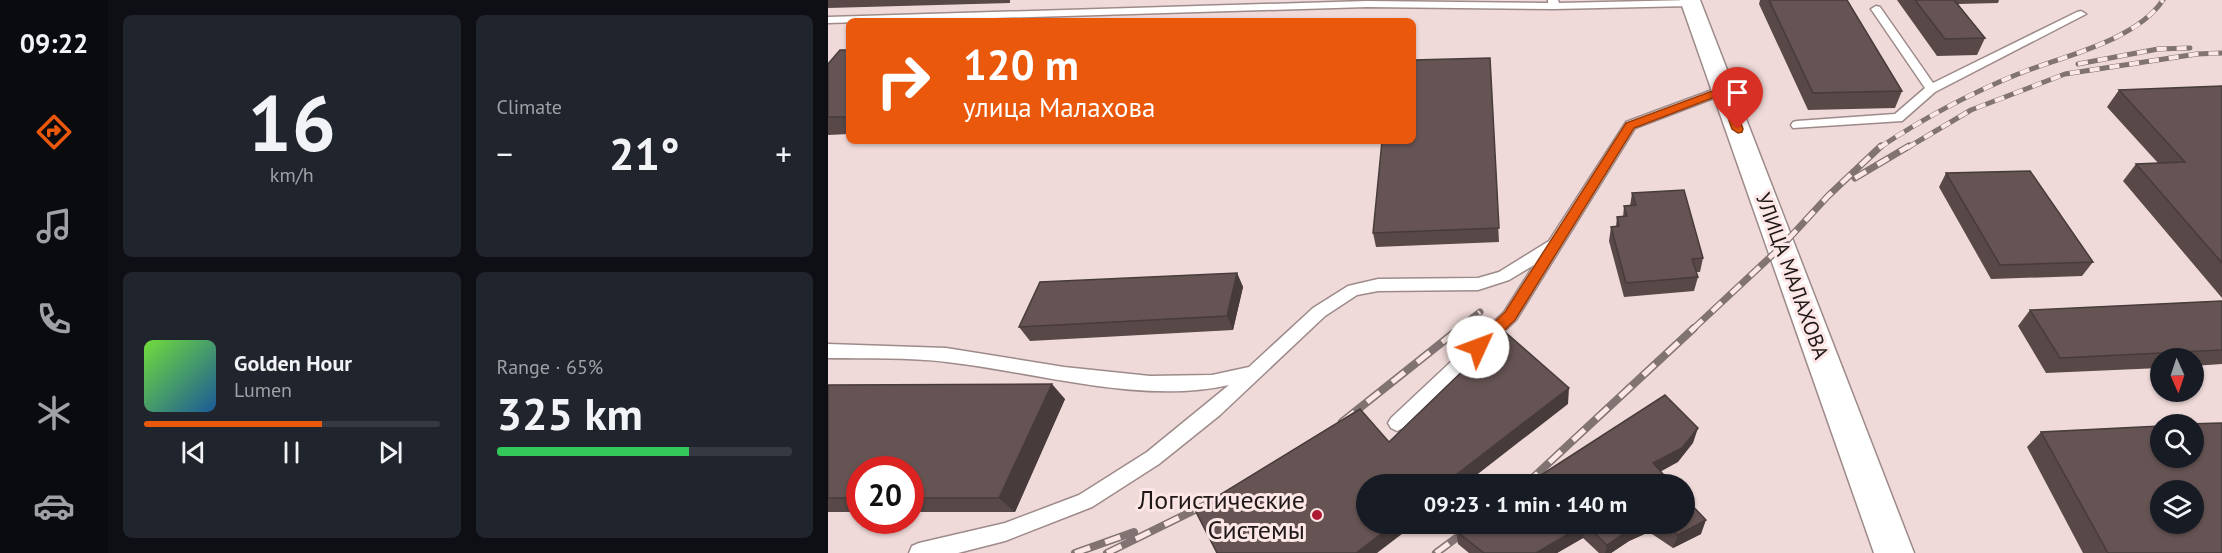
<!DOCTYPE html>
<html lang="en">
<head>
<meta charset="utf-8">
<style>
  body { margin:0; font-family:"PT Sans",sans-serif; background:#20242c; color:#f1f3f6; height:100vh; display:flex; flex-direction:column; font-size:22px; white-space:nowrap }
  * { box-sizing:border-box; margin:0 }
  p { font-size:20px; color:#9ea1a6 }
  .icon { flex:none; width:33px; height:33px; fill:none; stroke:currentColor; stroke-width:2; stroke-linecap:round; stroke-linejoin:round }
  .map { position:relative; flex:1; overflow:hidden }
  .sheet { display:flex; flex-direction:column; gap:15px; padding:15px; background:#0d0f14; width:720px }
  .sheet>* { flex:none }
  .top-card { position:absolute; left:18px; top:18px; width:570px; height:126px; border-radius:9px; box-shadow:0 2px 4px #0004; background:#ea580c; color:#fff; overflow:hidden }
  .needle { width:39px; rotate:177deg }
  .buttons { position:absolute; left:1322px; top:348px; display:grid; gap:12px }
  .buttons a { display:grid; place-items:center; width:54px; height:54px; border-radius:50%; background:#171b24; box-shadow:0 2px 4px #0004; font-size:30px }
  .speed { position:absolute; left:18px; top:456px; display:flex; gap:12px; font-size:30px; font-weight:700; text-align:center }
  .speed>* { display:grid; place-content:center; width:78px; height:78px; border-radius:50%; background:#171b24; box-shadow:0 2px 4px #0004; line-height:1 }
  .speed .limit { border:9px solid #d22; background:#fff; color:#111 }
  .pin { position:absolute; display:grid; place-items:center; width:51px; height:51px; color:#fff; margin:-62px -26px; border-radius:50% 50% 50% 0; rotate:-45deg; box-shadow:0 0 6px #0007 }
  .pin .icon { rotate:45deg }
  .me { position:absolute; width:66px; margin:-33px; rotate:47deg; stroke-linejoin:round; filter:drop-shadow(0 0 4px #0008) }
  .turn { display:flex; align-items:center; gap:21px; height:126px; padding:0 18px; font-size:27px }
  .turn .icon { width:78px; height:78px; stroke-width:2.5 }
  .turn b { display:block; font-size:42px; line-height:51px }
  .big { font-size:45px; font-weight:600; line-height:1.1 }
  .sheet .card { flex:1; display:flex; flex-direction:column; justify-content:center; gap:9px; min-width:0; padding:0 21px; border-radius:9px; background:#20242c }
  .sheet .dial { align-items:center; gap:0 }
  .dial b { font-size:78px; line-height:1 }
  .song { display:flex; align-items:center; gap:18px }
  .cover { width:72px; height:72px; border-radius:9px; background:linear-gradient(135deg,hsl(100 70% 55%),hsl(210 70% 35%)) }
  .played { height:6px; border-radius:3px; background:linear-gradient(90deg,#ea580c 60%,#363941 60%) }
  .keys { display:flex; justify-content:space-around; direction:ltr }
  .heat { display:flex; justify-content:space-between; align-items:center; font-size:33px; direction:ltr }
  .charge { height:9px; border-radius:4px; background:linear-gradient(90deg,#34c759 65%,#363941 0) }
  .sheet .tiles { flex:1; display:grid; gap:15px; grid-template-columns:repeat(2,1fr) }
  .trip { position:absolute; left:528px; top:474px; width:339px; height:60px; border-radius:30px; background:#171b24; box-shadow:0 2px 4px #0004; font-weight:600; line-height:60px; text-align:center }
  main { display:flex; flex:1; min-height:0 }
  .tab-bar { display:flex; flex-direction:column; width:108px; justify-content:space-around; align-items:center; background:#090b0e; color:#9ea1a6 }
  .tab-bar .icon { width:42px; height:42px }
  .tab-bar .on { color:#ea580c }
  .tab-bar b { font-size:27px; color:#f1f3f6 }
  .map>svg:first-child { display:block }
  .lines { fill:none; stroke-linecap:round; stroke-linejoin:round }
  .lane-casing { stroke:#9d8a89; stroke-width:3 }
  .street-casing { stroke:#9d8a89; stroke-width:3 }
  .lane { fill:#fff; fill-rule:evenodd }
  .street { fill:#fff; fill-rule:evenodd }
  .rail-far2-casing { stroke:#817372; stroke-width:5 }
  .rail-far1-casing { stroke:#817372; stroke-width:7 }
  .rail-casing { stroke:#817372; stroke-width:8 }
  .rail-far2 { stroke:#fce7e6; stroke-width:4; stroke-dasharray:10; stroke-linecap:butt }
  .rail-far1 { stroke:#fce7e6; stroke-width:4.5; stroke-dasharray:13; stroke-linecap:butt }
  .rail { stroke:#fce7e6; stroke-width:5; stroke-dasharray:16; stroke-linecap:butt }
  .wall { fill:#584848 }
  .shaded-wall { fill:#473b3b }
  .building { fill:#665454; stroke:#473b3b; stroke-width:1.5; fill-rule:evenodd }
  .route { fill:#ea580c; stroke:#983908; stroke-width:1.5 }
  .poi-dot { fill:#ad1833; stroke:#fce7e6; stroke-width:2 }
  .labels { text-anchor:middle; stroke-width:6; stroke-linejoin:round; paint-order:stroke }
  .street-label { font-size:21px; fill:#211919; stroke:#fce7e6 }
  .near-poi-label { font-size:26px; fill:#211919; stroke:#fce7e6; text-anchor:end }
</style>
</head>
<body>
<main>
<nav class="tab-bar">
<b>09:22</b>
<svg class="icon on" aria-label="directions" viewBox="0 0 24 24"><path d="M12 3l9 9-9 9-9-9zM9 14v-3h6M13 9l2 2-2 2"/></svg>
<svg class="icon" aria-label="music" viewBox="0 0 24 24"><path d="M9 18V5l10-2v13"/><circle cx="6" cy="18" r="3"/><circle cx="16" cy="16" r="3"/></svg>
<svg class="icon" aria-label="phone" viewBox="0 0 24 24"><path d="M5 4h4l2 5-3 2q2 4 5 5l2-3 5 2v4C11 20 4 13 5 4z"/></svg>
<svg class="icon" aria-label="climate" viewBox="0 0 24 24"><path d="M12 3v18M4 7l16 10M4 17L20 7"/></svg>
<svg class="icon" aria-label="car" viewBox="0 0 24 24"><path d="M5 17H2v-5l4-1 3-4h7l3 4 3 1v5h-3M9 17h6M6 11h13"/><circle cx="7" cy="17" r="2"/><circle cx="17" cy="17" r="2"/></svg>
</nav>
<section class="sheet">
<div class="tiles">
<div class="card dial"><b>16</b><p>km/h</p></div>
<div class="card"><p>Climate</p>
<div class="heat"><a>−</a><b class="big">21°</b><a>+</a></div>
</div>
<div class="card">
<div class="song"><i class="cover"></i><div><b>Golden Hour</b><p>Lumen</p></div></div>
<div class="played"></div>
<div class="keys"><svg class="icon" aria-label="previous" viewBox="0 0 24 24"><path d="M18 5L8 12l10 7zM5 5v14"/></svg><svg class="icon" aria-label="pause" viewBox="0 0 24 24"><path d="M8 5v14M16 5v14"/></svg><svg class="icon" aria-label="next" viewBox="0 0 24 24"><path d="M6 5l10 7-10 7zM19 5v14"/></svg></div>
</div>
<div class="card"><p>Range · 65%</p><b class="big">325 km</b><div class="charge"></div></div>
</div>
</section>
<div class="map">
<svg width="1394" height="553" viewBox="0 0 1394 553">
  <rect width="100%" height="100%" fill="#efdad9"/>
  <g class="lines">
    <!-- lane casing -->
    <g class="lane-casing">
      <path id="lane" d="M720,0H730L731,3L864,0L868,3L863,6L726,9L539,7L0,23V17L539,1L720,3Z
        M1048,6L1052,7L1105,83L1249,12L1253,11L1258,14L1107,92L1074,121L965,128L963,125L965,122L969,121L1067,114L1097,88L1043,9Z
        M895,86L899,87V93L807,128L688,320L575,428L569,431L563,428L560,423L563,418L676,312L706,265L681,280L650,290L550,291L529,295L497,316L392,415L331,464L264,507L177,541L130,553H81L84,546L91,543L177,523L251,495L319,452L401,385C313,405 208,372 119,362C80,357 39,359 0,358V344L118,348L236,367L322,376L384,375L421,367L485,308L520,286L550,279L650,278L671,272L721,241L798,122Z"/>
    </g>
    <!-- street casing -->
    <g class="street-casing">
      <path id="street" d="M852,0H872L1086,553H1046Z"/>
    </g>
    <!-- lane -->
    <use href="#lane" class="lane"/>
    <!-- street -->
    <use href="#street" class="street"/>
    <!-- rail-far2 casing -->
    <g class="rail-far2-casing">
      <path id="rail-far2" d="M1250,64L1330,49L1362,48
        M1051,148C1094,119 1141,94 1190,74C1235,56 1308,41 1335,0
        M1079,148L1143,110L1237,74L1369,54L1394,53"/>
    </g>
    <!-- rail-far1 casing -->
    <g class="rail-far1-casing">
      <path id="rail-far1" d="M1027,178L1081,146
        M630,329L652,312
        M865,329L953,247L1000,196L1053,146"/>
    </g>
    <!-- rail casing -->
    <g class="rail-casing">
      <path id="rail" d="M514,422L632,328
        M698,484L866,328
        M247,553L306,532
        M279,553L381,503
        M608,553L647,524"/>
    </g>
    <!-- rail-far2 -->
    <use href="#rail-far2" class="rail-far2"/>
    <!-- rail-far1 -->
    <use href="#rail-far1" class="rail-far1"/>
    <!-- rail -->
    <use href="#rail" class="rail"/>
  </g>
  <!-- wall -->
  <path class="wall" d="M0,0H182V3L0,8Z
    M932,0H1019L1074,91L1067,108L980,110L931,4Z
    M1069,0H1171L1170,3L1130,4L1157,38L1149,55L1109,56Z
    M21,50V134L0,135V64Z
    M662,58L671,242L548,247L545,233Z
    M1394,86V298L1295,181L1308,164L1330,163L1279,107L1291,90Z
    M1118,173L1265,262L1254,276L1163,279L1111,187Z
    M804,193L875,258L872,272H868L870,277L866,291L796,297L781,241L783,227L788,226L789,217H795L796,206H802Z
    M409,273L415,287L405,330L202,341L191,327Z
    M1394,301V364L1365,366V358H1332V368L1218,373L1190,326L1202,310Z
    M0,385L237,399L187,512H82V470H32V512H0Z
    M1213,432L1394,553H1255L1199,447Z
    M639,524H856L873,534L845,548L821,532L801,541L783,553H771L755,538L729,553H641L630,544L628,531Z"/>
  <!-- shaded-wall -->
  <path class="shaded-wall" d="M409,273L415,287L405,330L399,316Z
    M224,384L237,399L187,512L171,498Z
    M741,388L740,404L637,484H616Z
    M870,428L865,443L850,462L821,478L825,463Z
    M878,520L873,534L845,548L850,535Z
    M566,524H587L549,553H528Z
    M757,524L755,538L729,553H708Z
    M814,524H824L821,532L801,541L783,553H777L779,545L804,528Z"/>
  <!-- building -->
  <path class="building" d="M941,0H1019L1074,91L985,93Z
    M1087,0H1126L1157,38L1117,39Z
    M12,50H21V117H0V64Z
    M662,58L671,228L545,233L554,141H585V60Z
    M1394,86V263L1308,164L1357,162L1291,90Z
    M1202,171L1265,262L1172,265L1118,173Z
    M856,190L875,258L864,259L870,277L798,283L783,227L791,226L789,217L799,216L796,206L808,205L804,193Z
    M409,273L399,316L191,327L212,282Z
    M1394,301V350L1232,358L1202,310Z
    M676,331L741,388L616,484H538V524H566L528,553H389L367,510L532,409L561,442Z
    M224,384L171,498H82V470H32V498H0V385Z
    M837,395L870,428L854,448L825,463L844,484H699Z
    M1394,423V553H1280L1213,432L1332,426V458H1365V424H1357ZM1332,490H1365V524H1332Z
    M856,497L878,520L850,535L833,524H856Z
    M639,524H814L804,528L779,545L757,524L708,553H656L628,531Z"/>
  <!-- route -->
  <path class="route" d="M895,87L901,90L915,129L914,132L910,133L904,129L892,95L806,128L687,320L655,351H644L642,347L644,343L677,312L798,123Z"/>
  <!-- markers -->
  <circle class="poi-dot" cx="489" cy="515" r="6"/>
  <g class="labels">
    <!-- street labels -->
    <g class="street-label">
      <text transform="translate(964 276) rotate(70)" y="7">УЛИЦА МАЛАХОВА</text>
    </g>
    <!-- near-poi labels -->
    <g class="near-poi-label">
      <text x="477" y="509">Логистические<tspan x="477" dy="30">Системы</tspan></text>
    </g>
  </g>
</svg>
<div class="buttons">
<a><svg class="needle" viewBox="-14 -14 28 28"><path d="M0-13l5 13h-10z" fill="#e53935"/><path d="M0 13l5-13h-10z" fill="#9ea1a6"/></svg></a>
<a><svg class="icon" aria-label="search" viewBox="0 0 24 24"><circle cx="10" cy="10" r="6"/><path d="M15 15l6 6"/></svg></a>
<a><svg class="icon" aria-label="layers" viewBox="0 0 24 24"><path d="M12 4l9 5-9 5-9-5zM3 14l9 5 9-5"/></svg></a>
</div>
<div class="speed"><div class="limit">20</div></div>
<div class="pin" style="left:910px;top:129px;background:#d93025"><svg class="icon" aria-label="arrive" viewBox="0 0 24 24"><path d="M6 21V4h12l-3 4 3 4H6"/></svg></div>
<svg class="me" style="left:650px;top:347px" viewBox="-20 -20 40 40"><circle r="19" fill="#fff"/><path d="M0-13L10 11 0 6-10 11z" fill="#ea580c"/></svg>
<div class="trip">09:23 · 1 min · 140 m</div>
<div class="top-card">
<div class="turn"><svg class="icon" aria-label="right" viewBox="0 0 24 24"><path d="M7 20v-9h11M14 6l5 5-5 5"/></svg><div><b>120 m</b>улица Малахова</div></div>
</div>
</div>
</main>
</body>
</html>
